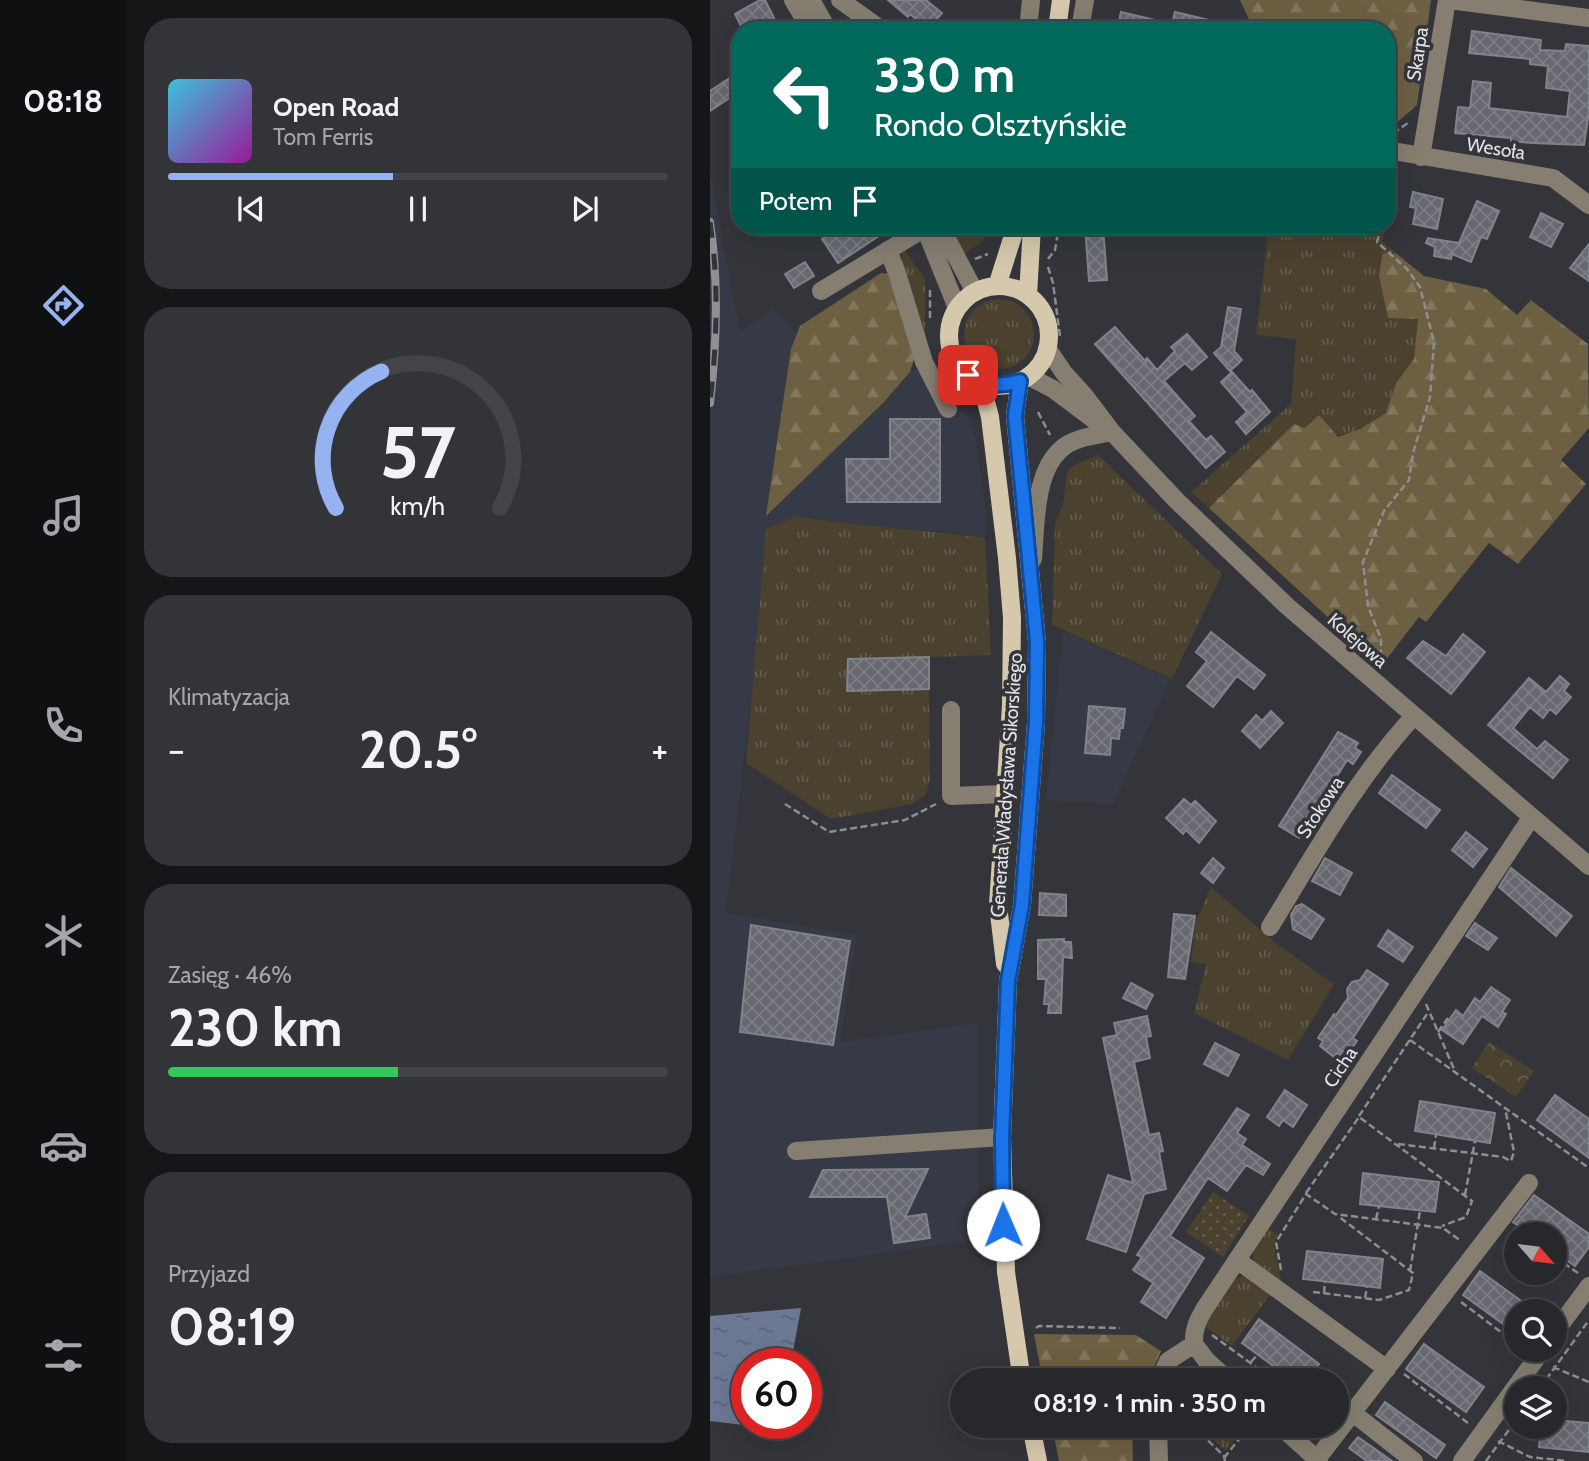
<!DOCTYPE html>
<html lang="pl">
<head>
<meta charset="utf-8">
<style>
  body { margin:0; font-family:Cabin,sans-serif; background:#323438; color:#f1f3f6; height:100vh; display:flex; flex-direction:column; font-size:26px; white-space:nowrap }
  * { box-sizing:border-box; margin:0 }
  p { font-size:23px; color:#a4a6a9 }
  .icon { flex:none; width:38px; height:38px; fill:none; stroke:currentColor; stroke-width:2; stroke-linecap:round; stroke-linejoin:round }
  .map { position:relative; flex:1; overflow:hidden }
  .drawer { display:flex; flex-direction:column; gap:18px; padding:18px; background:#151618; width:584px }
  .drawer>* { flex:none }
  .banner { position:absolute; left:21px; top:21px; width:665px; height:214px; border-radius:28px; box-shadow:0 7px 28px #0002,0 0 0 2px #424448; background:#00695c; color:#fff; overflow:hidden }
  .needle { width:46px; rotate:118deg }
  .controls { position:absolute; left:794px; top:1222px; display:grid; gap:14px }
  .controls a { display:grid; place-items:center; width:63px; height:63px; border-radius:50%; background:#26282c; box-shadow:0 7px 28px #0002,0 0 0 2px #424448; font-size:35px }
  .speed { position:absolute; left:21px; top:1348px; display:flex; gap:14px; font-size:35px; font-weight:700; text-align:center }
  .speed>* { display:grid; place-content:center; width:91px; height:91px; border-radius:50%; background:#26282c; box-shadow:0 7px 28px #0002,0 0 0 2px #424448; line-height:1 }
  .speed .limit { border:10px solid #d22; background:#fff; color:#111 }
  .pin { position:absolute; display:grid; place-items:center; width:60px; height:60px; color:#fff; margin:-30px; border-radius:14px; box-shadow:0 4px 10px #0006 }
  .me { position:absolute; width:77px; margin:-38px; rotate:359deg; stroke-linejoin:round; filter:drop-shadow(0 0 5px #0008) }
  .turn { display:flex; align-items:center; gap:24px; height:147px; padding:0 28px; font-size:32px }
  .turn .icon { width:91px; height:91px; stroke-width:2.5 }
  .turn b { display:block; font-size:49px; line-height:60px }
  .then { display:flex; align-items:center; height:66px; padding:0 28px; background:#0003; gap:14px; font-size:26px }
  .big { font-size:52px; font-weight:700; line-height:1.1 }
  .drawer .card { flex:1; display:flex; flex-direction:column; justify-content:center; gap:10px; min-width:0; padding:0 24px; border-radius:28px; background:#323438 }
  .drawer .dial { align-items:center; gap:0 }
  .dial svg { height:182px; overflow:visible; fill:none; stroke:#424448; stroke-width:7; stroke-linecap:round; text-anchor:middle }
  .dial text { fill:#f1f3f6; stroke:none }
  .song { display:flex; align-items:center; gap:21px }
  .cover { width:84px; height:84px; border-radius:10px; background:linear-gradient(135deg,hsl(190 70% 55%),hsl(300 70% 35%)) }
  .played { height:7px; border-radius:4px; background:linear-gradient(90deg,#95b2f1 45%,#424448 45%) }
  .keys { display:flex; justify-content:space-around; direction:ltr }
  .heat { display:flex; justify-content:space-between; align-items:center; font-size:38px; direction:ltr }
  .charge { height:10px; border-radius:5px; background:linear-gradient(90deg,#34c759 46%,#424448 0) }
  .trip { position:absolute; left:240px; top:1368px; width:399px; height:70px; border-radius:35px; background:#26282c; box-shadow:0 7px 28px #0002,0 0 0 2px #424448; font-weight:700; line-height:70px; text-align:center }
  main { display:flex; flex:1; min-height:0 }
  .menu { display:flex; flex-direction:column; width:126px; justify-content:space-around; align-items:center; background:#0f1012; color:#a4a6a9 }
  .menu .icon { width:49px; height:49px }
  .menu .selected { color:#95b2f1 }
  .menu b { font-size:32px; color:#f1f3f6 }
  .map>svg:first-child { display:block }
  .built { fill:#363a46 }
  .grass { fill:url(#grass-tufts) }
  .forest { fill:url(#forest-firs) }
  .park { fill:url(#park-crowns) }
  .garden { fill:url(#garden-dots) }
  .water { fill:url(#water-ripples) }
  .building { fill:url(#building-cross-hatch); stroke:#808389; stroke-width:2 }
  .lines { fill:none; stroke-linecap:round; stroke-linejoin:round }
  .path { stroke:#8c8e92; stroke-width:2.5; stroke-dasharray:7 3.5; stroke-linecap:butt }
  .minor { stroke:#857e71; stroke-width:18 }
  .major { stroke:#d5c8ac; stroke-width:18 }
  .rail-casing { stroke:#8e9094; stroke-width:8 }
  .rail { stroke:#33353a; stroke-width:5; stroke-dasharray:16; stroke-linecap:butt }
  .route-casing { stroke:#114b97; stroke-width:18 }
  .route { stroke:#1a73e8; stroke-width:12 }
  .labels { text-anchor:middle; stroke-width:7; stroke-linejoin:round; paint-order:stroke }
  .street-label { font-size:19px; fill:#e2e4e7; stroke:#33353a }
</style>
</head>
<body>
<main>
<nav class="menu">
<b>08:18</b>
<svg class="icon selected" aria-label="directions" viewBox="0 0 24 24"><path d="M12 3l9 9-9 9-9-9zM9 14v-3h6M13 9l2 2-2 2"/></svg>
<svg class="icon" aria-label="music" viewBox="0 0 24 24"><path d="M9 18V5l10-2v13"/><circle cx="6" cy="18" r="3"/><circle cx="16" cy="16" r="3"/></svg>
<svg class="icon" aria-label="phone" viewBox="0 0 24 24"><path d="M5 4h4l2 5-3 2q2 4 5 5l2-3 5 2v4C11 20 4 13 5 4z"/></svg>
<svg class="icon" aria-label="climate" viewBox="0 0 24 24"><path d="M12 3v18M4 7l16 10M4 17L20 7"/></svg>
<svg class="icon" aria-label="car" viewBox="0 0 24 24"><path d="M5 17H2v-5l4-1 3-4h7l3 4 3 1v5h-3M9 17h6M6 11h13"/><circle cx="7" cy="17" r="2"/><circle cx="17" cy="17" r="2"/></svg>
<svg class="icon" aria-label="filters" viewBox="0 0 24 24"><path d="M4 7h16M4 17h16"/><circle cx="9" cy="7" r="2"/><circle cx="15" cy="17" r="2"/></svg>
</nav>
<section class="drawer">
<div class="card">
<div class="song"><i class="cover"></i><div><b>Open Road</b><p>Tom Ferris</p></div></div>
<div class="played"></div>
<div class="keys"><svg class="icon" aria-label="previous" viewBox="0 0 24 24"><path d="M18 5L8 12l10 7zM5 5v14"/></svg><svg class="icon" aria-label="pause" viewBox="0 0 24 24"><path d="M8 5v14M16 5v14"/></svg><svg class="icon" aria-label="next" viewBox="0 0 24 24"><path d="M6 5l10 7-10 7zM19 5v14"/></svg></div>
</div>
<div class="card dial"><svg viewBox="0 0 100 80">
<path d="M14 69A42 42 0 1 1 86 69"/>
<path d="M14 69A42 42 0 0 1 34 9" stroke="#95b2f1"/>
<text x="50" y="56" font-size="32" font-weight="700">57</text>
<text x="50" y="72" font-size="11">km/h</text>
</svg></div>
<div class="card"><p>Klimatyzacja</p>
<div class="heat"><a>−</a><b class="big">20.5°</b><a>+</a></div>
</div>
<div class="card"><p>Zasięg · 46%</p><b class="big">230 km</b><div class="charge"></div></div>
<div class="card"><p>Przyjazd</p><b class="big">08:19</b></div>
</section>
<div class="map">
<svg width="879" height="1461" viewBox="0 0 879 1461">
  <defs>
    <pattern id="grass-tufts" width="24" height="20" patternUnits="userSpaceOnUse" patternTransform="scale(1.75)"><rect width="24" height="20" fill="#4a412e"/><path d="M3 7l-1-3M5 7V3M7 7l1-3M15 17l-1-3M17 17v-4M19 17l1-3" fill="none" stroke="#645c4c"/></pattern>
    <pattern id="forest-firs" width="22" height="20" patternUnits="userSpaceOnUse" patternTransform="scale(1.75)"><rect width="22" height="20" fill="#6d5f42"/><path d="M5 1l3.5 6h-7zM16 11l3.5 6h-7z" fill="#82765d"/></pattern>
    <pattern id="park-crowns" width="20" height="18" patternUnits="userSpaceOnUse" patternTransform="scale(1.75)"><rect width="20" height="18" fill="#4a412e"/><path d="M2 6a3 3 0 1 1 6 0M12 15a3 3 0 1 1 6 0" fill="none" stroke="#645c4c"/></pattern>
    <pattern id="garden-dots" width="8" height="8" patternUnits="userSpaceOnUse" patternTransform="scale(1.75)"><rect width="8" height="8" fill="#4a412e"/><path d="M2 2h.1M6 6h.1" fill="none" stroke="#645c4c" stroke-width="1.8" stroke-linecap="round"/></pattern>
    <pattern id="water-ripples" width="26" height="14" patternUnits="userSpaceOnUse" patternTransform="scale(1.75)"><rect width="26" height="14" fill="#6d7895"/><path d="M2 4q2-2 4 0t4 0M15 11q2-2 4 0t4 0" fill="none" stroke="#5d6375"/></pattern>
    <pattern id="building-cross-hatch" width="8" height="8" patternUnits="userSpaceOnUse" patternTransform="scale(1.75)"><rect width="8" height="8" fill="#676970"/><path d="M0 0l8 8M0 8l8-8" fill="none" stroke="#7c7e84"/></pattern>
  </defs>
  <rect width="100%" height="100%" fill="#33353a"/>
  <!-- built -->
  <path class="built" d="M0,173L30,331L64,309L90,337L63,508L173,403L200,372L221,366L260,421L266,442L277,518L275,538L228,531L135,525L86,516L61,527L16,913L147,935L130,1042L269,1023L268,1240L0,1277Z
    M353,631L460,679L403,804L336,800Z"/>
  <!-- grass -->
  <path class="grass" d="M559,226H676L672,241L687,254H671L669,276L678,318H708L704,359L686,383L676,413C636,438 630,442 584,424L499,508L481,492L581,404L586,339L546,335Z
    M277,229L274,240L251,256L241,230Z
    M195,251L215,279V335L211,336L192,264V252Z
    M254 334a35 35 0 1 1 70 0a35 35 0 1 1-70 0Z
    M388,455L512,574L462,679L342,625L345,523L353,505L357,471L366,464Z
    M86,516C149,527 212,529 275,538L281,655L138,660V691L219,689L220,779L216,795L202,804L121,819L36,763L56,529Z
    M501,887L567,944L624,984L578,1060L484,1013L496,964L481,962L485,923Z
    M556,1227L568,1235L564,1244L572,1286C541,1262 533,1264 556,1227Z
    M535,1276L562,1292L522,1346L493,1325L521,1279Z
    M496,1426H535L516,1451L495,1431Z"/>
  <!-- forest -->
  <path class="forest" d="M530,0H721L707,105L677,131V30H544Z
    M672,254H687L714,276L776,289L807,315L821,300L878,344L879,428L851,460L876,484L808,564L779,543L716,622L709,617L671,666L499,508L584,424L595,428L609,415L628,437L650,429L676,413L686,383L704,359L708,319L678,318L669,276Z
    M171,273L180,274L205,356L200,372L173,403L56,516L81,349L90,326Z
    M324,1334L426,1335L451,1351L438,1381H333Z
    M342,1426H422L423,1461H349Z"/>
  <!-- park -->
  <path class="park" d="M779,1042L824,1071L806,1097L762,1068Z"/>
  <!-- garden -->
  <path class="garden" d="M503,1192L539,1216L513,1257L476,1232Z"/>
  <!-- water -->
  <path class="water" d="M91,1308L81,1363H37V1423H71L42,1426L0,1421V1316Z"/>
  <!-- building -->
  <path class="building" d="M50,0H55L70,30H33L25,14Z
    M178,0H216L232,13L218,29L200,14L198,17Z
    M411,12L462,24L465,12L516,24L515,30H407Z
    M762,31L831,40L830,50L855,51L856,44L879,46V111L874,145L822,143L801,141V138L745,133L748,107L760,108L763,81L781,83L779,108L857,117L860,91L836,88L838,66L820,64V59L759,53Z
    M30,71V91L0,111V91Z
    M703,192L733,199L727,229L703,224L706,208L700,207Z
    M767,201L789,211L777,239L771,237L761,262L742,254L741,259L724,256L725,247L716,243L718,238L749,243Z
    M831,213L853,224L841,247L820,237Z
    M132,226H184L128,263L112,239Z
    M375,226H393L397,280L379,281Z
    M879,244V281L860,268Z
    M95,262L104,276L84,288L75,274Z
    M518,307L531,309L524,351L532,360L520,371L504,353L511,347Z
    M405,327L435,361L437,358L447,370L465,351L461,347L477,334L497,357L482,370L475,363L454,381L485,416L479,421L496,440L501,436L515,452L496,468L385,344Z
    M522,372L540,392L542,390L560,412L536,434L526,422L537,412L511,382Z
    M180,419H230V502H137L136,459H180Z
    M501,632L555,675L544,689L527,676L503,707L477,686L497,661L486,652Z
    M753,634L775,652L741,694L697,658L713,641L736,656Z
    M219,657V689L137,691L138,659Z
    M850,676L859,684L854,691L861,697L846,714L840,709L833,718L820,707L803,728L827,749L835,741L858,760L843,778L778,725L819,678L836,692Z
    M379,706L415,709L413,728H410L409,739L401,738L400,755L375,753Z
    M561,711L573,723L550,748L532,731L546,715L552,721Z
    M628,732L648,743L645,748L651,752L643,764L637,760L589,838L569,826Z
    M682,775L730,810L716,828L669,793Z
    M474,799L481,805L485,801L506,821L489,843L476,830L473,834L456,818Z
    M756,832L777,849L763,867L742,850Z
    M503,858L514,868L503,883L491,873Z
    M615,858L642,873L630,895L602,881Z
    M801,868L862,916L846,936L789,887Z
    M330,893L356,895V916L329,915Z
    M592,904L614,919L601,939L583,929L581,915L586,906Z
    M464,914L485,916L475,979L458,977Z
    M765,923L787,938L778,950L756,936Z
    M41,925L140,941L123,1045L30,1032Z
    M678,930L703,947L693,962L668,946Z
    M354,939V942H361L362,958L353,957L351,1013H338L339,1004H334L336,979H328V940Z
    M657,970L678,984L643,1038L647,1041L637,1054L633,1051L630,1055L627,1053L624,1057L610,1046L613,1041L608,1038L624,1014L626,1015L638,998L637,989L642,982L650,980Z
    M421,983L443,995L436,1009L413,998Z
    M781,987L800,1000L792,1012L796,1014L788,1027L772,1016L753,1044L732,1030L746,1010L753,1016L765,998L770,1002Z
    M437,1016L441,1036L436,1037L440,1058L424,1062L439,1135L449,1133L453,1151L449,1152L456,1189L434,1194L416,1252L377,1239L398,1175L423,1183L393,1038L407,1035L404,1023Z
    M505,1043L529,1055L518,1076L494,1064Z
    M575,1090L597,1105L583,1127L573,1120L569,1126L557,1117Z
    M845,1095L879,1119V1158L827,1120Z
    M710,1101L785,1113L780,1143L705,1131Z
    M527,1108L539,1115L527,1133L536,1139L532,1145L560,1164L553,1175L536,1165L517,1191L498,1178L460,1236L494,1258L456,1318L431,1302L443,1283L423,1270L432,1257L427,1255Z
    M218,1169L195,1217L216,1214L220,1238L184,1243L177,1197H100L113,1170Z
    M653,1173L729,1182L725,1212L650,1204Z
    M824,1195L879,1234V1247L865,1266L845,1252V1234H820L803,1222Z
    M597,1251L673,1259L670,1288L593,1279Z
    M770,1271L825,1311H807V1334L753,1295Z
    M549,1319L609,1364L597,1381H584L532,1343Z
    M714,1344L774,1387L756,1412L696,1369Z
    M675,1402L735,1445L726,1458L666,1415Z
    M845,1420L879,1423V1452L829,1447L831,1426H845Z
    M648,1437L682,1461H657L639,1448Z"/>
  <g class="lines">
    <!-- path -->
    <path class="path" d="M683,133L698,123
      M677,190L682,167
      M283,226L285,236
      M671,226L667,242L697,269L710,287L724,342L720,397L703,453L699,480L674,511L653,562L658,606L671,639V664
      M265,259L278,254
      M338,259L345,250L349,226
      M338,267L343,283L350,336
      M220,290V319
      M328,412L340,435
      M75,804L119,832L195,820L226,804
      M716,1004L744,1069
      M728,1032L738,1018
      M700,1040L879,1168
      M649,1116L719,1011
      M688,1144L793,1157L801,1161L804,1152L795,1108
      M724,1148L726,1135
      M596,1193L649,1117L762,1201L756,1217L732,1226
      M755,1195L765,1141
      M666,1219L669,1206
      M806,1228L814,1234
      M845,1257L868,1273
      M571,1270L566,1242L596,1194L625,1214L733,1228L751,1241
      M700,1271L710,1211
      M603,1292L669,1300L699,1290L703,1273L628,1216
      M614,1293L615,1282
      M655,1298L657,1287
      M751,1302L807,1344
      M326,1328L329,1326L410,1328
      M502,1335L565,1381
      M541,1362L548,1354
      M843,1367L879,1382
      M694,1374L758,1423
      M472,1381L484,1371
      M572,1381L576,1375
      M830,1388L879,1320
      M483,1426L514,1456L515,1461
      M788,1441L820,1457L857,1461
      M514,1458L538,1428
      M776,1461L807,1419"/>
    <!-- minor -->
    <path class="minor" d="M83,0L101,30
      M101,0L118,30
      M130,0L172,30
      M739,0L879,18
      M318,30L321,0
      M370,30L375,0
      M677,150L843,178L879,205
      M711,157L737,0
      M214,226L247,308
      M230,226L265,292
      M178,250L187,273L214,362L238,409
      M111,291L215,228
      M337,348L354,373L374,395L402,432L466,500L577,606L879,866
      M318,376L343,389L387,422
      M323,559C326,524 324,468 355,446C368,437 387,435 402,432
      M241,710V796L295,794
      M560,927C604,855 646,779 704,716
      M86,1151L292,1137
      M527,1260L677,1369
      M845,1332L879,1286
      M484,1344C483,1329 488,1320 495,1308L821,818
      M484,1344L496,1360L519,1381
      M449,1381L458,1361L484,1344
      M643,1413L704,1461
      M448,1426L449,1461
      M570,1426L609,1461
      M607,1459L819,1183
      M752,1461L833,1349"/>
    <!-- major -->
    <path class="major" d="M347,30L351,0
      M287,286L306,226
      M239 336a50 50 0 1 1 100 0a50 50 0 1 1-100 0Z
      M318,295L322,226
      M310,381L305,416L327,642L326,723L312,905L298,981L292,1137L296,1272L312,1381
      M271,383L280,417L297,558L302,618L301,705L288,905L295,964
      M321,1426L328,1461"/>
    <!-- rail casing -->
    <g class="rail-casing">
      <path id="rail" d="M0,222C9,282 7,343 0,403"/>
    </g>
    <!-- rail -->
    <use href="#rail" class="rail"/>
  </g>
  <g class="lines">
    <!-- route casing -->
    <g class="route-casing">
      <path id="route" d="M258,375C276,386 290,387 310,381L305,416L327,642L326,723L312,905L298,981L292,1138L293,1225"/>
    </g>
    <!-- route -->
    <use href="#route" class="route"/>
  </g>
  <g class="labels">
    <!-- street labels -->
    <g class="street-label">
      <text transform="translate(707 54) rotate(-81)" y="7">Skarpa</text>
      <text transform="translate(786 148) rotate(9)" y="7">Wesoła</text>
      <text transform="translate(648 640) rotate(41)" y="7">Kolejowa</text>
      <text transform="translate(296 785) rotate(-86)" y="7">Generała Władysława Sikorskiego</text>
      <text transform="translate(610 807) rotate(-57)" y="7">Stokowa</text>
      <text transform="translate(630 1067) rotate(-56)" y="7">Cicha</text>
    </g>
  </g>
</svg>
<div class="controls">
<a><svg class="needle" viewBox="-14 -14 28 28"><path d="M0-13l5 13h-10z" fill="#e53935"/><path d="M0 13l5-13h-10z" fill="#a4a6a9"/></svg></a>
<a><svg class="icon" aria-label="search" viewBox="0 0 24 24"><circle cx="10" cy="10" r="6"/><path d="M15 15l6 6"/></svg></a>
<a><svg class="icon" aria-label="layers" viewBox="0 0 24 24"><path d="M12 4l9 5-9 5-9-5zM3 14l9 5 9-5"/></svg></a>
</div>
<div class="speed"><div class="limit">60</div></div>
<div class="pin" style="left:258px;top:375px;background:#d93025"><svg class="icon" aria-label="arrive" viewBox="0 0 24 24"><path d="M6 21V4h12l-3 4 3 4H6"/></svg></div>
<svg class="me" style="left:293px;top:1225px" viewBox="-20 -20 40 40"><circle r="19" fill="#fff"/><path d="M0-13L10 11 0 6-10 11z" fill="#1a73e8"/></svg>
<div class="trip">08:19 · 1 min · 350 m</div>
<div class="banner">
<div class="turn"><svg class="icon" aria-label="left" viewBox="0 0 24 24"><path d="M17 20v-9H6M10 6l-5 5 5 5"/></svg><div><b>330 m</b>Rondo Olsztyńskie</div></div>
<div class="then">Potem<svg class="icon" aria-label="arrive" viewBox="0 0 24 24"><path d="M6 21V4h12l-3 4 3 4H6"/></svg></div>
</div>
</div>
</main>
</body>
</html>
